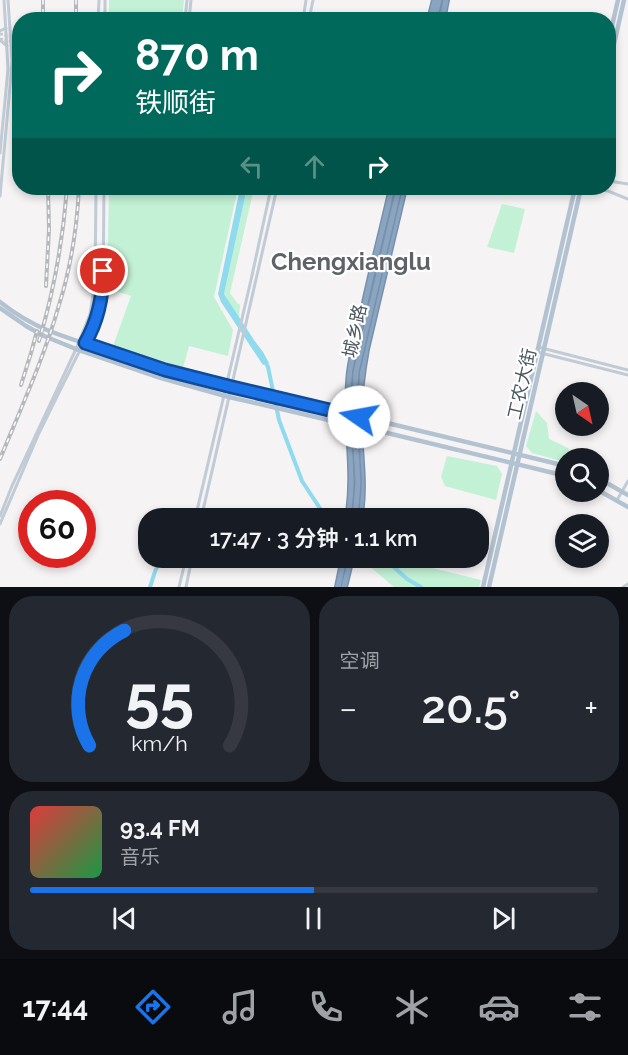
<!DOCTYPE html>
<html lang="zh">
<head>
<meta charset="utf-8">
<style>
  body { margin:0; font-family:Raleway,"Noto Sans SC",sans-serif; background:#242831; color:#f1f3f6; height:100vh; display:flex; flex-direction:column; font-size:22px; white-space:nowrap }
  * { box-sizing:border-box; margin:0 }
  p { font-size:20px; color:#9ea1a6 }
  .icon { flex:none; width:33px; height:33px; fill:none; stroke:currentColor; stroke-width:2; stroke-linecap:round; stroke-linejoin:round }
  .map { position:relative; height:587px; overflow:hidden }
  .details { display:flex; flex-direction:column; gap:9px; padding:9px; background:#0d0f14; flex:1 }
  .details>* { flex:none }
  .guide { position:absolute; left:12px; top:12px; width:604px; height:183px; border-radius:24px; box-shadow:0 3px 9px #0003; background:#00695c; color:#fff; overflow:hidden }
  .needle { width:39px; rotate:146deg }
  .buttons { position:absolute; left:555px; top:382px; display:grid; gap:12px }
  .buttons a { display:grid; place-items:center; width:54px; height:54px; border-radius:50%; background:#171b24; box-shadow:0 3px 9px #0003; font-size:30px }
  .speed { position:absolute; left:18px; top:490px; display:flex; gap:12px; font-size:30px; font-weight:700; text-align:center }
  .speed>* { display:grid; place-content:center; width:78px; height:78px; border-radius:50%; background:#171b24; box-shadow:0 3px 9px #0003; line-height:1 }
  .speed .limit { border:9px solid #d22; background:#fff; color:#111 }
  .pin { position:absolute; display:grid; place-items:center; width:51px; height:51px; color:#fff; margin:-26px; border:3px solid #fff; border-radius:50%; box-shadow:0 2px 6px #0007 }
  .me { position:absolute; width:66px; margin:-33px; rotate:282deg; stroke-linejoin:round; filter:drop-shadow(0 0 4px #0008) }
  .turn { display:flex; align-items:center; gap:21px; height:126px; padding:0 24px; font-size:27px }
  .turn .icon { width:78px; height:78px; stroke-width:2.5 }
  .turn b { display:block; font-size:42px; line-height:51px }
  .lanes { display:flex; align-items:center; height:57px; padding:0 24px; background:#0003; justify-content:center; gap:30px; direction:ltr }
  .lanes .off { opacity:.35 }
  .big { font-size:45px; font-weight:600; line-height:1.1 }
  .details .tile { flex:1; display:flex; flex-direction:column; justify-content:center; gap:9px; min-width:0; padding:0 21px; border-radius:24px; background:#242831 }
  .details .dial { align-items:center; gap:0 }
  .dial svg { height:156px; overflow:visible; fill:none; stroke:#363941; stroke-width:7; stroke-linecap:round; text-anchor:middle }
  .dial text { fill:#f1f3f6; stroke:none }
  .song { display:flex; align-items:center; gap:18px }
  .cover { width:72px; height:72px; border-radius:9px; background:linear-gradient(135deg,hsl(0 70% 55%),hsl(140 70% 35%)) }
  .played { height:6px; border-radius:3px; background:linear-gradient(90deg,#1a73e8 50%,#363941 50%) }
  .keys { display:flex; justify-content:space-around; direction:ltr }
  .heat { display:flex; justify-content:space-between; align-items:center; font-size:33px; direction:ltr }
  .details .tiles { flex:1; display:grid; gap:9px; grid-template-columns:1fr 1fr }
  .tile:last-child { grid-column:span 2 }
  .trip { position:absolute; left:138px; top:508px; width:351px; height:60px; border-radius:24px; background:#171b24; box-shadow:0 3px 9px #0003; font-weight:600; line-height:60px; text-align:center }
  .dock { display:flex; height:96px; justify-content:space-around; align-items:center; background:#090b0e; color:#9ea1a6 }
  .dock .icon { width:42px; height:42px }
  .dock .current { color:#1a73e8 }
  .dock b { font-size:27px; color:#f1f3f6 }
  .map>svg:first-child { display:block }
  .green { fill:#c3f1d5 }
  .water { fill:#90daee }
  .lines { fill:none; stroke-linecap:round; stroke-linejoin:round }
  .river { stroke:#90daee; stroke-width:4 }
  .secondary-tunnel { stroke:#caccce; stroke-width:3; stroke-dasharray:3 1.5; stroke-linecap:butt }
  .highway-casing { stroke:#7690ad; stroke-width:8 }
  .secondary { stroke:#c1cbd6; stroke-width:3 }
  .primary { stroke:#b3c2d1; stroke-width:4.5 }
  .highway { stroke:#8ba5c1; stroke-width:5 }
  .rail-casing { stroke:#b5b8bd; stroke-width:4 }
  .rail { stroke:#fff; stroke-width:1.5; stroke-dasharray:4.5; stroke-linecap:butt }
  .highway-bridge-casing { stroke:#7690ad; stroke-width:8; stroke-linecap:butt }
  .highway-bridge { stroke:#8ba5c1; stroke-width:5 }
  .route-casing { stroke:#114b97; stroke-width:15 }
  .route { stroke:#1a73e8; stroke-width:10 }
  .labels { text-anchor:middle; stroke-width:4.5; stroke-linejoin:round; paint-order:stroke }
  .street-label { font-size:18px; fill:#4a5661; stroke:#fff }
  .district-label { font-size:24px; font-weight:bold; fill:#5f6368; stroke:#fff }
</style>
</head>
<body>
<div class="map">
<svg width="628" height="587" viewBox="0 0 628 587">
  <rect width="100%" height="100%" fill="#f5f3f3"/>
  <!-- green -->
  <path class="green" d="M109,0H184L182,19H109Z
    M109,188H238L214,297L233,330L228,356L189,346L183,368L113,346L131,296L107,288Z
    M247,188H254L230,293L237,303L240,305L239,318L224,294Z
    M502,204L525,209L514,253L487,247Z
    M536,411L547,423L549,439L568,448L574,459H566L565,462L532,453L526,446Z
    M447,456L497,466L502,474L496,500L445,486L441,477Z
    M356,558H407L416,564L481,580L479,587H394L368,565L364,563L354,568Z"/>
  <!-- water -->
  <path class="water" d="M240,188H247L224,294L254,340L263,352L269,363L263,365L221,302L218,294Z"/>
  <g class="lines">
    <!-- river -->
    <path class="river" d="M265,361L268,367L279,420L302,481L327,519
      M384,558L407,579L421,587
      M150,587C154,576 155,565 165,558"/>
    <!-- secondary-tunnel -->
    <path class="secondary-tunnel" d="M0,34L20,38
      M0,39L20,43"/>
    <!-- highway casing -->
    <g class="highway-casing">
      <path id="highway" d="M430,20L435,0
        M434,20L439,0
        M442,20L446,0
        M348,519C357,469 344,422 350,372C352,355 357,339 361,322C370,277 382,233 392,188
        M359,519C366,484 358,450 359,415C359,393 362,371 366,349L404,188
        M338,587L344,558
        M344,587L351,558"/>
    </g>
    <!-- secondary -->
    <path class="secondary" d="M98,20L99,0
      M105,20V0
      M185,20L187,0
      M189,20L191,0
      M303,20L306,0
      M309,20L313,0
      M0,31L6,28
      M0,40L7,46
      M0,153L8,69L4,0
      M609,181L628,184
      M590,188L608,191L628,199
      M0,196L11,75L12,60L8,0
      M538,347L628,370
      M537,352L628,375
      M617,500L628,481
      M0,516L12,486L76,349L90,314L95,282L96,188
      M195,519L251,280L271,188
      M201,519L277,188
      M0,524L39,433L78,354L87,341L97,314L103,289L104,188
      M179,587L186,558
      M186,587L192,558
      M623,587L628,584"/>
    <!-- primary -->
    <path class="primary" d="M609,39L618,0
      M609,66L624,0
      M0,302C14,313 30,323 47,330C64,337 81,342 98,348C180,377 265,396 349,414
      M0,308L26,326L44,336L76,349L161,378L229,397L350,425
      M358,416L566,466
      M358,426L566,476
      M598,478L628,495
      M598,490L628,507
      M483,587L575,188
      M489,587L581,188"/>
    <!-- highway -->
    <use href="#highway" class="highway"/>
    <!-- rail casing -->
    <g class="rail-casing">
      <path id="rail" d="M43,0V20
        M76,0V20
        M46,286L49,229L48,188
        M39,341C54,291 63,239 67,188
        M21,385L31,353L37,331
        M0,459C21,408 44,358 59,305C71,267 77,227 79,188"/>
    </g>
    <!-- rail -->
    <use href="#rail" class="rail"/>
    <!-- highway-bridge casing -->
    <g class="highway-bridge-casing">
      <path id="highway-bridge" d="M355,519L358,483L354,412L356,372L399,188"/>
    </g>
    <!-- highway-bridge -->
    <use href="#highway-bridge" class="highway-bridge"/>
  </g>
  <g class="lines">
    <!-- route casing -->
    <g class="route-casing">
      <path id="route" d="M103,271C103,296 98,321 85,343L165,370L232,387L359,417"/>
    </g>
    <!-- route -->
    <use href="#route" class="route"/>
  </g>
  <g class="labels">
    <!-- street labels -->
    <g class="street-label">
      <text transform="translate(355 331) rotate(-78)" y="6">城乡路</text>
      <text transform="translate(522 384) rotate(-77)" y="6">工农大街</text>
    </g>
    <!-- district labels -->
    <g class="district-label">
      <text x="351" y="270">Chengxianglu</text>
    </g>
  </g>
</svg>
<div class="buttons">
<a><svg class="needle" viewBox="-14 -14 28 28"><path d="M0-13l5 13h-10z" fill="#e53935"/><path d="M0 13l5-13h-10z" fill="#9ea1a6"/></svg></a>
<a><svg class="icon" aria-label="search" viewBox="0 0 24 24"><circle cx="10" cy="10" r="6"/><path d="M15 15l6 6"/></svg></a>
<a><svg class="icon" aria-label="layers" viewBox="0 0 24 24"><path d="M12 4l9 5-9 5-9-5zM3 14l9 5 9-5"/></svg></a>
</div>
<div class="speed"><div class="limit">60</div></div>
<div class="pin" style="left:103px;top:271px;background:#d93025"><svg class="icon" aria-label="arrive" viewBox="0 0 24 24"><path d="M6 21V4h12l-3 4 3 4H6"/></svg></div>
<svg class="me" style="left:359px;top:417px" viewBox="-20 -20 40 40"><circle r="19" fill="#fff"/><path d="M0-13L10 11 0 6-10 11z" fill="#1a73e8"/></svg>
<div class="trip">17:47 · 3 分钟 · 1.1 km</div>
<div class="guide">
<div class="turn"><svg class="icon" aria-label="right" viewBox="0 0 24 24"><path d="M7 20v-9h11M14 6l5 5-5 5"/></svg><div><b>870 m</b>铁顺街</div></div>
<div class="lanes"><svg class="icon off" aria-label="left" viewBox="0 0 24 24"><path d="M17 20v-9H6M10 6l-5 5 5 5"/></svg><svg class="icon off" aria-label="ahead" viewBox="0 0 24 24"><path d="M12 20V5M6 11l6-6 6 6"/></svg><svg class="icon" aria-label="right" viewBox="0 0 24 24"><path d="M7 20v-9h11M14 6l5 5-5 5"/></svg></div>
</div>
</div>
<section class="details">
<div class="tiles">
<div class="tile dial"><svg viewBox="0 0 100 80">
<path d="M14 69A42 42 0 1 1 86 69"/>
<path d="M14 69A42 42 0 0 1 32 10" stroke="#1a73e8"/>
<text x="50" y="56" font-size="32" font-weight="700">55</text>
<text x="50" y="72" font-size="11">km/h</text>
</svg></div>
<div class="tile"><p>空调</p>
<div class="heat"><a>−</a><b class="big">20.5°</b><a>+</a></div>
</div>
<div class="tile">
<div class="song"><i class="cover"></i><div><b>93.4 FM</b><p>音乐</p></div></div>
<div class="played"></div>
<div class="keys"><svg class="icon" aria-label="previous" viewBox="0 0 24 24"><path d="M18 5L8 12l10 7zM5 5v14"/></svg><svg class="icon" aria-label="pause" viewBox="0 0 24 24"><path d="M8 5v14M16 5v14"/></svg><svg class="icon" aria-label="next" viewBox="0 0 24 24"><path d="M6 5l10 7-10 7zM19 5v14"/></svg></div>
</div>
</div>
</section>
<nav class="dock">
<b>17:44</b>
<svg class="icon current" aria-label="directions" viewBox="0 0 24 24"><path d="M12 3l9 9-9 9-9-9zM9 14v-3h6M13 9l2 2-2 2"/></svg>
<svg class="icon" aria-label="music" viewBox="0 0 24 24"><path d="M9 18V5l10-2v13"/><circle cx="6" cy="18" r="3"/><circle cx="16" cy="16" r="3"/></svg>
<svg class="icon" aria-label="phone" viewBox="0 0 24 24"><path d="M5 4h4l2 5-3 2q2 4 5 5l2-3 5 2v4C11 20 4 13 5 4z"/></svg>
<svg class="icon" aria-label="climate" viewBox="0 0 24 24"><path d="M12 3v18M4 7l16 10M4 17L20 7"/></svg>
<svg class="icon" aria-label="car" viewBox="0 0 24 24"><path d="M5 17H2v-5l4-1 3-4h7l3 4 3 1v5h-3M9 17h6M6 11h13"/><circle cx="7" cy="17" r="2"/><circle cx="17" cy="17" r="2"/></svg>
<svg class="icon" aria-label="filters" viewBox="0 0 24 24"><path d="M4 7h16M4 17h16"/><circle cx="9" cy="7" r="2"/><circle cx="15" cy="17" r="2"/></svg>
</nav>
</body>
</html>
